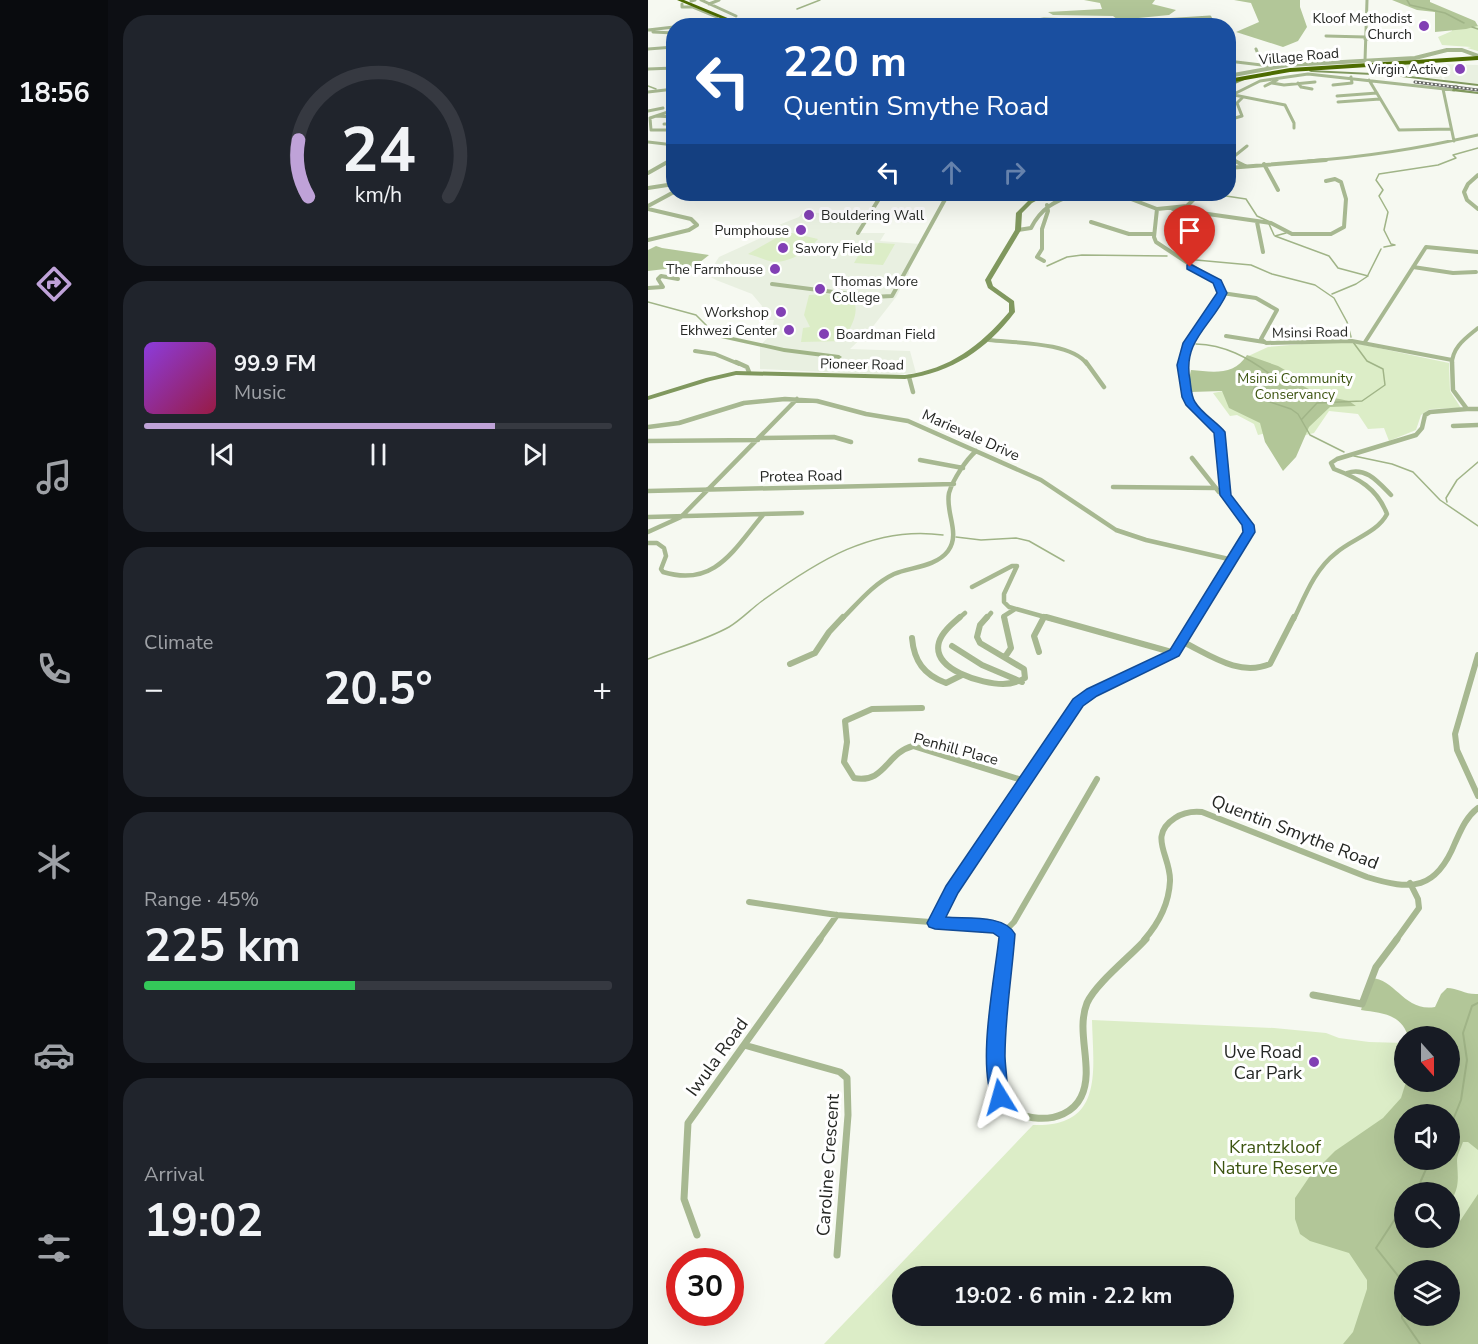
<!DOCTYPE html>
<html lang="en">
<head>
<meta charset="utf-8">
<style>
  body { margin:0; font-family:"Nunito Sans",sans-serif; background:#20242c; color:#f1f3f6; height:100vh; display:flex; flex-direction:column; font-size:22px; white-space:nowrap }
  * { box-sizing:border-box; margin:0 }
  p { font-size:20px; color:#9ea1a6 }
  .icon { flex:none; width:33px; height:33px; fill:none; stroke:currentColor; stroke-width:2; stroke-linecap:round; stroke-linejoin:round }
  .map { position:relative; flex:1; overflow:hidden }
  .drawer { display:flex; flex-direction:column; gap:15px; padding:15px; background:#0d0f14; width:540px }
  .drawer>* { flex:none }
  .guide { position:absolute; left:18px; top:18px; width:570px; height:183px; border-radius:24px; box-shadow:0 6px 24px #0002; background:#1a4fa0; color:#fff; overflow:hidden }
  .needle { width:39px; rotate:159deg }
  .tools { position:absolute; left:746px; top:1026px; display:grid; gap:12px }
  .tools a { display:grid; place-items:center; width:66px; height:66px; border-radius:50%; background:#171b24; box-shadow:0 6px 24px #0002; font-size:30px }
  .speed { position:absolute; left:18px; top:1248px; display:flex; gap:12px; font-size:30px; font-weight:700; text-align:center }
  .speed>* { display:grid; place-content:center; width:78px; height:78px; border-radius:50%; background:#171b24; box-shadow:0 6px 24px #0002; line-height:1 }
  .speed .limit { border:9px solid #d22; background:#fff; color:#111 }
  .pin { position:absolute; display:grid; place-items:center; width:51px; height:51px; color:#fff; margin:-62px -26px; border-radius:50% 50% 50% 0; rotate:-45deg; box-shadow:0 0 6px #0007 }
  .pin .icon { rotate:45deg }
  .me { position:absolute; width:66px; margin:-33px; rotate:352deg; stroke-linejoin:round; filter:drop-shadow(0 0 4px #0008) }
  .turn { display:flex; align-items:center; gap:21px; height:126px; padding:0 18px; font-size:27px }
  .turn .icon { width:78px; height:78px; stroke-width:2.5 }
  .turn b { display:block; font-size:42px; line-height:51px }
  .lanes { display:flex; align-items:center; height:57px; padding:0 18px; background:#0003; justify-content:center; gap:30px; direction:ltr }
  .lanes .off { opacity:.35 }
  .big { font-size:45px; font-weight:700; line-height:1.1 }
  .drawer .widget { flex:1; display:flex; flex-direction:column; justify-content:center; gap:9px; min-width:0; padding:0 21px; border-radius:24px; background:#20242c }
  .drawer .dial { align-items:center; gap:0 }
  .dial svg { height:156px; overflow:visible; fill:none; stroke:#363941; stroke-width:7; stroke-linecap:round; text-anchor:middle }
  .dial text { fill:#f1f3f6; stroke:none }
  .song { display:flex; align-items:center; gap:18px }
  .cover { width:72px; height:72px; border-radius:9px; background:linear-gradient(135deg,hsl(270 70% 55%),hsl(340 70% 35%)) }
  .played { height:6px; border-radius:3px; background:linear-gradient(90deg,#bfa2d8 75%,#363941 75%) }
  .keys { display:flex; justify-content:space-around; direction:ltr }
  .heat { display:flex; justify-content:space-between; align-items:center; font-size:33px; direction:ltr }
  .charge { height:9px; border-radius:4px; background:linear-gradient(90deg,#34c759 45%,#363941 0) }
  .trip { position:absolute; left:244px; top:1266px; width:342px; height:60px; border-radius:30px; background:#171b24; box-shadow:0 6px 24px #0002; font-weight:700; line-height:60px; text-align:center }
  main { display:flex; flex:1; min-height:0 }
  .menu { display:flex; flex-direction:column; width:108px; justify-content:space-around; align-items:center; background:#090b0e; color:#9ea1a6 }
  .menu .icon { width:42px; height:42px }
  .menu .current { color:#bfa2d8 }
  .menu b { font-size:27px; color:#f1f3f6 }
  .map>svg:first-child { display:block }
  .built { fill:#e9f0e1 }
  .green { fill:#dcedc7; fill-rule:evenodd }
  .forest { fill:#b2c698; fill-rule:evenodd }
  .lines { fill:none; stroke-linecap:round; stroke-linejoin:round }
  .stream-far1 { stroke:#a0b487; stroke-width:1.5 }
  .stream { stroke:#a0b487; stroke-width:2 }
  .river { fill:#a0b487; fill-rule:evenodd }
  .minor-far4 { stroke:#a7b891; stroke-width:3 }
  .minor-far3 { stroke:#a7b891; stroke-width:4 }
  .minor-far2 { stroke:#a7b891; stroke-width:4.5 }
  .minor-far1 { stroke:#a7b891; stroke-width:6 }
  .minor { stroke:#a7b891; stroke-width:7 }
  .tertiary { stroke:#a7b891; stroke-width:4 }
  .secondary { fill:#80985e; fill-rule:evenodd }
  .motorway { fill:#4d6c01; fill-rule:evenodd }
  .rail-casing { stroke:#656763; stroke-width:3 }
  .rail { stroke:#fff; stroke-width:1.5; stroke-dasharray:2; stroke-linecap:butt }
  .route { fill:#1a73e8; stroke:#114b97; stroke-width:1.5 }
  .poi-dot { fill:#8240b4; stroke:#fff; stroke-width:2 }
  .labels { text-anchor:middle; stroke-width:6; stroke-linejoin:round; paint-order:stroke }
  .far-poi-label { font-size:14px; fill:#252724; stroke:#fff; text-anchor:end }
  .far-street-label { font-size:14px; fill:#252724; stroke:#fff }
  .far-park-label { font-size:14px; fill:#3c5410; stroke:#fff }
  .street-label { font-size:15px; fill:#252724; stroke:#fff }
  .near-street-label { font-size:18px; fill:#252724; stroke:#fff }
  .near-poi-label { font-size:18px; fill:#252724; stroke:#fff; text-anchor:end }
  .near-park-label { font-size:18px; fill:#3c5410; stroke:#fff }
</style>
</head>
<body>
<main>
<nav class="menu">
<b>18:56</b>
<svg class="icon current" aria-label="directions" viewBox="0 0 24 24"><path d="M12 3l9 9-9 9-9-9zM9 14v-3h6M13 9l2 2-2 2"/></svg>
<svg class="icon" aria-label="music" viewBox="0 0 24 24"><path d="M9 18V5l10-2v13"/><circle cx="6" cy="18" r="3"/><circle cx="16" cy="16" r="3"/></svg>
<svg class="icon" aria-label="phone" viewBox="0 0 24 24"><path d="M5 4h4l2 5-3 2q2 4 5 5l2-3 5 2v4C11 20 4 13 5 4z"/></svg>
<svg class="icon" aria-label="climate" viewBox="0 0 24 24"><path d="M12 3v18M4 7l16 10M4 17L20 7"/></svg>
<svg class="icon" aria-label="car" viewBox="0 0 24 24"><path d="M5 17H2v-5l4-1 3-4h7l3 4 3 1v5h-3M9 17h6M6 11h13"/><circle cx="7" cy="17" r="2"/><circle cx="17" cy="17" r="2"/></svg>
<svg class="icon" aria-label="filters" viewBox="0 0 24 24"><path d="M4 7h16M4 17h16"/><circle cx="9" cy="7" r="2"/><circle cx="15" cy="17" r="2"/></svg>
</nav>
<section class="drawer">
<div class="widget dial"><svg viewBox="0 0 100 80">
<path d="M14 69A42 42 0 1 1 86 69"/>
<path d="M14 69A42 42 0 0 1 9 40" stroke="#bfa2d8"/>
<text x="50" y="56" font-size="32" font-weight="700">24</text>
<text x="50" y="72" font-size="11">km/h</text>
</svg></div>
<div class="widget">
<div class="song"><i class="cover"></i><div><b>99.9 FM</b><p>Music</p></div></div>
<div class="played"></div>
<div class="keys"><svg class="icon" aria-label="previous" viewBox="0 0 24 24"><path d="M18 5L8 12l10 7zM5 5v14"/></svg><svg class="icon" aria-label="pause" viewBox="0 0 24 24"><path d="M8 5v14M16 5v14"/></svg><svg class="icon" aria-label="next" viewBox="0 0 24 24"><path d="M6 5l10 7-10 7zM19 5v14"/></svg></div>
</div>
<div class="widget"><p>Climate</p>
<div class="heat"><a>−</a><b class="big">20.5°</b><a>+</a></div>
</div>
<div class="widget"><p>Range · 45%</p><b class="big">225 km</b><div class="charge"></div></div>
<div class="widget"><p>Arrival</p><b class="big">19:02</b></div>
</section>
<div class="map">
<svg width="830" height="1344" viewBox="0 0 830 1344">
  <rect width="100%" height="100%" fill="#f6f9f1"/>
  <!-- built -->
  <path class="built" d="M757,64H791L794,79L754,74Z
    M793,64L830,65V84L797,81Z
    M155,212L218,216L208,233H237L232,241L272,244L260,266L261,273L248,297L223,329L202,349L262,351L268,373L239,375L112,369V346L123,334L126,320H111L114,306L104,294L68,280L61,276L58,270L66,265L71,257L117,236L123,228L151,217Z"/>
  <!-- green -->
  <path class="green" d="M830,26V51L819,48L823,47L794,45L790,37L804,31V29Z
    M144,233L170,239C159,252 136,267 118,260C113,258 107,256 100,254L135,234Z
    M218,242L247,244L235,265L206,263Z
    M178,294L204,298C214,312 201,328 196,341L153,342L155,328L162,327L156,315L161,295Z
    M688,341L707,343L801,363L802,391L813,408L782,409L773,415L768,430L741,441L736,428L720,429L710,414L681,411L666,433L654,436L645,427L610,435L606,424L589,415L582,416L565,393L592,388L596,358L620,347Z
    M444,1020L626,1028L678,1033L691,1038L721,1042L756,1043V1082H801V1040L830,1038V1344H176L385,1125C457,1128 445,1069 444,1020ZM756,1114H801V1160H756ZM756,1192H801V1238H756ZM756,1270H801V1316H756ZM255,1276H576V1316H255Z"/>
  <!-- forest -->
  <path class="forest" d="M436,0H507L504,4L528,10L521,15L470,20L465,16L405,15L400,12L454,9L452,3Z
    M586,0H652V7L659,27L650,41L635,47L588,32L611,22L603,3Z
    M744,0H782V2L827,21L830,26L818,29L787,32V12L769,10Z
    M8,246L14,248L61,255L51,263L49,271L37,273L34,267L0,271V250Z
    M599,355L630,366L637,370L642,379L672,395L701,401L708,406L682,407L661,427L648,457L635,471L617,442L612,423L581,408L574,391L543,392L541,379L543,370C565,372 586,376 599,355Z
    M723,978C748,979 756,1012 787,1007L793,994L799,988C810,988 818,995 830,994V1150L820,1142H815C813,1148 809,1155 809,1161C810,1179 812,1188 801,1204V1192H756V1238H801V1231L810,1224L830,1194V1344H695L705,1332L719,1289V1280L701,1253L662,1241L652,1234L647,1219V1198L662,1176L687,1151L735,1118L753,1098L758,1082H801V1036H760C753,1014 734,1013 713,1010ZM756,1114H801V1160H756ZM756,1270H801V1316H756Z"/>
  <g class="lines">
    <!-- stream-far1 -->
    <path class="stream-far1" d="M759,0L762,5L797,13L816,23
      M149,9L172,0
      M824,27L830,29
      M0,86L8,89
      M578,196L598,199L609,216L620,221
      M621,224L626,235
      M638,233L627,236L681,256L690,268L720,276L708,284L684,294
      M736,247L747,245L743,244L736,230L740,212L731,196L735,190L728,180L731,174L790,165L808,158L805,155L830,148
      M537,259L603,265L624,274L667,285L686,298L699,322L703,337
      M399,266L419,257L434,255L519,256
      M720,275L733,249
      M0,302L48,315L60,327
      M548,344C577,345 599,357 622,374V378L606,388L604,393L613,399L643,409L650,414L662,435L696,452
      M654,419L669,403L714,401L737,385L735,369L719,361L705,342
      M706,456L744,464L765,472L792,500L830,526
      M799,502L798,498L809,480L830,462
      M308,537L333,540L368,538L381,541L416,561
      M0,659C25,649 58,640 81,627C93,620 103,609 114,601C168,562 225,525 295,535"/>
    <!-- stream -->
    <path class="stream" d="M801,1130L813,1100L819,1060L815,1033L824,1006L830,1003
      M768,1192L782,1160
      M756,1211L747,1219L728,1248L751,1277L754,1286V1318L772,1344"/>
    <!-- river -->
    <path class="river" d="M75,335L136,348L191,355L194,357L191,359L136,352L73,338V336Z"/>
    <!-- minor-far4 -->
    <path class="minor-far4" d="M53,0L88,16
      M43,1L47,0
      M34,4V7H45L69,17
      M61,4L71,0
      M37,26L79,21
      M249,26H258
      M344,26L396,19L483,22L562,17L566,26
      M0,30L26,27
      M5,32L26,33
      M678,36L717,37
      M717,39H742L748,36
      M0,49L26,47
      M608,49L614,64
      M580,61L630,67
      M717,61L719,0
      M0,69L26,68
      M721,80L751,130L803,129
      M624,83L636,85L667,82
      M650,83L653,87L664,89
      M685,85L704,83L703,77
      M617,86L629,80
      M795,89L806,141
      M0,92L26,89
      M586,95L637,105L646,123V128
      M689,96L729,93
      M580,97L612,81L660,74L806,90
      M690,102L732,99
      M0,111L15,108
      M8,116L26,117
      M580,120L594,116L589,103L595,97
      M16,124H26
      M3,130L2,118L26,110
      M3,130H26
      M0,142L26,145
      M580,157L588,161
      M584,158L599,146
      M20,161L26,158
      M660,161C718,157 774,148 830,135"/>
    <!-- minor-far3 -->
    <path class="minor-far3" d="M585,160L597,166
      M616,164L630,190
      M580,168L678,160
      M0,173L23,160
      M830,175L820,184L816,192L819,200L830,209
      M0,188L26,184
      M389,194H396
      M470,194L509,209L506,237L508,242L573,285V298L541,340L534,364
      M156,198L158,194
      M0,206L26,192
      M0,209L43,219L49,225L41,230L0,240
      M509,209L539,206L551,194
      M525,209L623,223L644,234H683L696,227L698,199L693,182L687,179L678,181
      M443,222L481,234H506
      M609,222L615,252
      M370,230L383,228C393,208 407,201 427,194
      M210,233L234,194
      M396,261L389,257L394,249V229L400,211L399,205
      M765,267L805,273L828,272
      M124,284L224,297L244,296L300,194
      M0,288L15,287L10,279L13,276L30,279
      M574,293L608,298L629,310L613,339L618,343L704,341L804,360
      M578,336L616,342
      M341,340C367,343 423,342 439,364
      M717,342L778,247L830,252
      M47,351L67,354L91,364
      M804,364C804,347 818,338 830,328"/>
    <!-- minor-far2 -->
    <path class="minor-far2" d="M88,362L99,367L101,372
      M438,362L456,387
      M535,362L541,402L572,432L577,495L600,525L601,532L548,619
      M804,362L805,390L819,409H830
      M261,377L265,392
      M805,426L830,425
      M0,427L31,423L96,403L137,399L169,401L218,414L260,421L393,480L468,530L498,540L585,560
      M112,438L186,437L203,442
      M0,441L110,440
      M544,458L571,492L577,495
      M272,460L315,468
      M699,473C718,466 731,483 743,495
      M465,487L568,488
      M0,491L306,484
      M0,517L154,513
      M0,532L33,517L149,399
      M0,543H9L16,548L18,556L13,569L15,572C67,588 86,549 115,515
      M324,587L364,566H369L356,594V602L361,607L404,619
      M194,619C210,603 225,584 246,574C262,567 288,567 300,551C313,533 297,513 301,493C305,479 318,460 328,451
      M310,619L317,613
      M338,619L343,613
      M357,619L356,616L367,609
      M646,619C657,596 667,569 688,553C704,539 729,533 739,514C729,488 710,478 686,469L683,463L689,459L768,435L774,428L777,415L782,412L819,409"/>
    <!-- minor-far1 -->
    <path class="minor-far1" d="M312,617C304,624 294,632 291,642C283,670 335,684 355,684C363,684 370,682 377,678L376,669L332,643L329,637L332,625L339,617
      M356,617L363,648L357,657
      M398,617L527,653
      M264,638C266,661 276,675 298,683L314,675
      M535,642C562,655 591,677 622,664L646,617
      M304,646L334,665L374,682
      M391,652L386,636L396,617
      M830,655L807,734L809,750L830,796
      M142,664L167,653L181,632L195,617
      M274,708L224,709L197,721L199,742L196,762L206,778C237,784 238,753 265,746L377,781
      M101,902L189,915L349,927L357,931L360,940
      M287,923L304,890L430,703L444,692L527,653L549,617
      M357,931L366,922L449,779
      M171,940L189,915
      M496,940C511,923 521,903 522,881C523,856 499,836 527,818C536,812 544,811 554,812L719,877C764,891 788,890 807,843C813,830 818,817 830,808
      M748,940L771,908L770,899L762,883"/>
    <!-- minor -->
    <path class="minor" d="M360,939C356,975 337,1060 350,1093C362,1124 418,1128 433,1097C447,1069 427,1033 439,1003C448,983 483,956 498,939
      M665,995L714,1004L728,967L749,939
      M96,1045L192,1072L199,1078L200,1115L189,1255
      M49,1235L36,1199L40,1123L172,939"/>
    <!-- tertiary -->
    <path class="tertiary" d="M580,76L640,65L767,58L799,50H814L830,56"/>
    <!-- secondary -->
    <path class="secondary" d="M661,70L745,74L830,84V86L745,76L663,72L661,71Z
      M597,77L601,78L580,87V84Z
      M808,85L810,86L809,89L830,92V94L804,91L806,86Z
      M395,194H401L384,203L374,213L373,230L343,280L345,286L366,301L367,312C338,350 305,372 257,379L88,375L62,381L0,400V396L58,378L88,371L257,375C302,369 332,346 361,312V303L340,288L337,280L367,230L368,213L380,201Z"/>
    <!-- motorway -->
    <path class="motorway" d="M29,0H36L99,26H91Z
      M830,56V60L642,72L580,83V79L642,68Z"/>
    <!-- rail casing -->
    <g class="rail-casing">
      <path id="rail" d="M767,82L830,90"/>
    </g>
    <!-- rail -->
    <use href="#rail" class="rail"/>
  </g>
  <!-- route -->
  <path class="route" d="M542,264L573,280L579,293C565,325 534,340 542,380C543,387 543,396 547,402C554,414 569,422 577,432L583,495L606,525L607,532L531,656L449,696L435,706L310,893L298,917C318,919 356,914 367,934C364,975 357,1016 357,1056C357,1067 362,1096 358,1102L352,1104L346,1102C328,1067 347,977 351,937L345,933L287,929L281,927L279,923L298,886L425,699L439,689L522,650L595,532L594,525L572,495L566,433L538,405L534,397L529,365L535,343L569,293L565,283L539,269V265Z"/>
  <!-- markers -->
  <g class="poi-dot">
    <circle cx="776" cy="26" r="6"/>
    <circle cx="812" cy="69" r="6"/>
    <circle cx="161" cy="215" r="6"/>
    <circle cx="153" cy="230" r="6"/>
    <circle cx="135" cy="248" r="6"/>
    <circle cx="127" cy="269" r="6"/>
    <circle cx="172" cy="289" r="6"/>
    <circle cx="133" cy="312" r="6"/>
    <circle cx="141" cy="330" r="6"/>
    <circle cx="176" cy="334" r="6"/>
    <circle cx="666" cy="1062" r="6"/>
  </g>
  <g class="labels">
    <!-- far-poi labels -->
    <g class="far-poi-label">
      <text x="764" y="23">Kloof Methodist<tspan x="764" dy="16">Church</tspan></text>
      <text x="800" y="74">Virgin Active</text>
      <text x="173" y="220" text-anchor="start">Bouldering Wall</text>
      <text x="141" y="235">Pumphouse</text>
      <text x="147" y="253" text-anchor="start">Savory Field</text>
      <text x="115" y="274">The Farmhouse</text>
      <text x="184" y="286" text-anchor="start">Thomas More<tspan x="184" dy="16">College</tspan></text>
      <text x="121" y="317">Workshop</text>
      <text x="129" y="335">Ekhwezi Center</text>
      <text x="188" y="339" text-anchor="start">Boardman Field</text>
    </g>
    <!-- far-street labels -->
    <g class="far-street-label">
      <text transform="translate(651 56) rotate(-5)" y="5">Village Road</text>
      <text transform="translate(662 332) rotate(-1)" y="5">Msinsi Road</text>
      <text transform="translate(214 364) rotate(1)" y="5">Pioneer Road</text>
    </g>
    <!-- far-park labels -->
    <g class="far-park-label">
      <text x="647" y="383">Msinsi Community<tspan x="647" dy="16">Conservancy</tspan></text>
    </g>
    <!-- street labels -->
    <g class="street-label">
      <text transform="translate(323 435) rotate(24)" y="5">Marievale Drive</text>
      <text transform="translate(153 476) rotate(-1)" y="5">Protea Road</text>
      <text transform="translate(308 749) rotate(15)" y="5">Penhill Place</text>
    </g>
    <!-- near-street labels -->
    <g class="near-street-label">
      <text transform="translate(647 832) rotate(21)" y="6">Quentin Smythe Road</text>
      <text transform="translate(69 1057) rotate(-54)" y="6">Iwula Road</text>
      <text transform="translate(180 1165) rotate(-86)" y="6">Caroline Crescent</text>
    </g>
    <!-- near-poi labels -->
    <g class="near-poi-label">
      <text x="654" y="1058">Uve Road<tspan x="654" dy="21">Car Park</tspan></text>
    </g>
    <!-- near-park labels -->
    <g class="near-park-label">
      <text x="627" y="1153">Krantzkloof<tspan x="627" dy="21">Nature Reserve</tspan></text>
    </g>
  </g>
</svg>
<div class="tools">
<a><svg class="needle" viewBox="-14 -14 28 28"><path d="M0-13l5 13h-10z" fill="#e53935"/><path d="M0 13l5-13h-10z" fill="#9ea1a6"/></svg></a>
<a><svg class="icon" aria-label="sound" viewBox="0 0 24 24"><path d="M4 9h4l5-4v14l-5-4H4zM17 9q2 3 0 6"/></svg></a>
<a><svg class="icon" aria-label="search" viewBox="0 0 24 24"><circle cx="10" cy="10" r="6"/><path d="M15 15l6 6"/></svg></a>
<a><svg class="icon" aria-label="layers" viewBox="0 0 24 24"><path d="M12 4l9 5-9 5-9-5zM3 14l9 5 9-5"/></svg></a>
</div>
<div class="speed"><div class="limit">30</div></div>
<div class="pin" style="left:542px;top:267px;background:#d93025"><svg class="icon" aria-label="arrive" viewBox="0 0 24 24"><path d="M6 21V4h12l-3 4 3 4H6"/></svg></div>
<svg class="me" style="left:352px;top:1097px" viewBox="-20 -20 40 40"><path d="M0-17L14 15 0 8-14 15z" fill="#1a73e8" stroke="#fff" stroke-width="4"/></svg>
<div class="trip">19:02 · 6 min · 2.2 km</div>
<div class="guide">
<div class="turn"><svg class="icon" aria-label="left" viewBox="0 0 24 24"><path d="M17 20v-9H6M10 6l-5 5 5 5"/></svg><div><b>220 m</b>Quentin Smythe Road</div></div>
<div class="lanes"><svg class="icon" aria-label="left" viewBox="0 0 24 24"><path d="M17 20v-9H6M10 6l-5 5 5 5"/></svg><svg class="icon off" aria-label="ahead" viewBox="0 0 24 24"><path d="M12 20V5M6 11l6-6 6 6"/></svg><svg class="icon off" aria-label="right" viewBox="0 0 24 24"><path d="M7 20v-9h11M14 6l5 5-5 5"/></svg></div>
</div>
</div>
</main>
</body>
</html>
